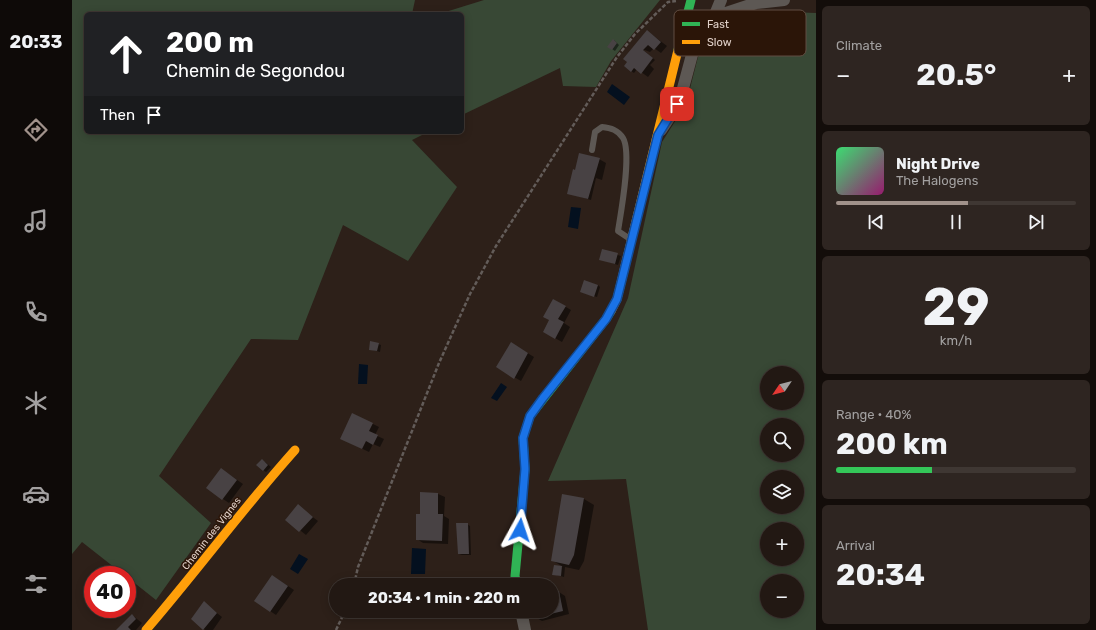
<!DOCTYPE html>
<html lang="en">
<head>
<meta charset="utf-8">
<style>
  body { margin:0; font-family:Rubik,sans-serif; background:#2e2521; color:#f1f3f6; height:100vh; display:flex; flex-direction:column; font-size:15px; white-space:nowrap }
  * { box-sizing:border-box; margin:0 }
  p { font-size:13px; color:#a2a0a0 }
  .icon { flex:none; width:22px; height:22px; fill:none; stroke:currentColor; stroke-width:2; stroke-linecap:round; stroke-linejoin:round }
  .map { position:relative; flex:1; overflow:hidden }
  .panel { display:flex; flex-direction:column; gap:6px; padding:6px; background:#130d0a; width:280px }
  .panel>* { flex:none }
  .top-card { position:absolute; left:12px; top:12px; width:380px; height:122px; border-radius:6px; box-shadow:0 2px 10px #0003,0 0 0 1px #3f3733; background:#202124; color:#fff; overflow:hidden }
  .needle { width:26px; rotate:235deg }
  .controls { position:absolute; left:688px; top:366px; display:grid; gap:8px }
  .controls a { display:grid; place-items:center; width:44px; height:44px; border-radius:50%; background:#221813; box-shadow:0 2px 10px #0003,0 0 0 1px #3f3733; font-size:20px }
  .speed { position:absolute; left:12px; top:566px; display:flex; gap:8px; font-size:20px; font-weight:700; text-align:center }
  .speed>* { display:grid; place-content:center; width:52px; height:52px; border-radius:50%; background:#221813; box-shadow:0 2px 10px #0003,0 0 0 1px #3f3733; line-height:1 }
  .speed .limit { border:6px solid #d22; background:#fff; color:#111 }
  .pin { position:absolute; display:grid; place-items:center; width:34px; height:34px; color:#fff; margin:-17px; border-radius:8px; box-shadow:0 2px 6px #0006 }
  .me { position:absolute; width:44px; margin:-22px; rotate:5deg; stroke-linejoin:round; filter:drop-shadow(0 0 3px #0008) }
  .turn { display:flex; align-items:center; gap:14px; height:84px; padding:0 16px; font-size:18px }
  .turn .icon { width:52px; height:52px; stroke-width:2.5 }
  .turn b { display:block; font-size:28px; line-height:34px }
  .then { display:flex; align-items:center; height:38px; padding:0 16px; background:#0003; gap:8px; font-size:15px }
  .big { font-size:30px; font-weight:700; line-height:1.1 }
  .panel .tile { flex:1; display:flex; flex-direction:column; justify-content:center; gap:6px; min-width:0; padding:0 14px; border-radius:6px; background:#2e2521 }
  .panel .dial { align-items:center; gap:0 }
  .dial b { font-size:52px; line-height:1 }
  .song { display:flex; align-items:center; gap:12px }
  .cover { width:48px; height:48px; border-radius:6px; background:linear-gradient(135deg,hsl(140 70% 55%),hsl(320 70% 35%)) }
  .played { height:4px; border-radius:2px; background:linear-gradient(90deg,#a1928b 55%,#3f3733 55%) }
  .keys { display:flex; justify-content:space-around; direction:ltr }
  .heat { display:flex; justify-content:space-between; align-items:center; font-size:22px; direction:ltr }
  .charge { height:6px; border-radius:3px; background:linear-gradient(90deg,#34c759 40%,#3f3733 0) }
  .trip { position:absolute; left:257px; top:578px; width:230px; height:40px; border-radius:20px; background:#221813; box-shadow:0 2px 10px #0003,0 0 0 1px #3f3733; font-weight:700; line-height:40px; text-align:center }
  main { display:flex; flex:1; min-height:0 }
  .menu { display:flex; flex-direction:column; width:72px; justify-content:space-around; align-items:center; background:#0e0a08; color:#a2a0a0 }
  .menu .icon { width:28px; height:28px }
  .menu .selected { color:#a1928b }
  .menu b { font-size:18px; color:#f1f3f6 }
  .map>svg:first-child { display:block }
  .green { fill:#384835; fill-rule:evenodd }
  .water { fill:#04101f }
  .shadow { fill:#0007 }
  .building { fill:#484244 }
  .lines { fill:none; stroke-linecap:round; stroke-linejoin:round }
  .path { stroke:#635c59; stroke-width:2.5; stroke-dasharray:4 2; stroke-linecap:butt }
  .lane { stroke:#5d5854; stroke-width:6 }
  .street { stroke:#5d5854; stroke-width:12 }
  .fast { stroke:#30b455; stroke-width:9 }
  .slow { stroke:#ff9f0a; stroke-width:9 }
  .route-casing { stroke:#114b97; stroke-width:10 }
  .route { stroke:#1a73e8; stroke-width:7 }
  .labels { text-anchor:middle; stroke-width:3; stroke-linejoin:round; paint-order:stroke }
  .street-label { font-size:10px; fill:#e0d0c8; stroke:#2b1508 }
  .key { fill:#2b1508; stroke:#614d42; stroke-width:1 }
  .key-label { font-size:11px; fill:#e0d0c8 }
</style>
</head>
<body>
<main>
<nav class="menu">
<b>20:33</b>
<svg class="icon selected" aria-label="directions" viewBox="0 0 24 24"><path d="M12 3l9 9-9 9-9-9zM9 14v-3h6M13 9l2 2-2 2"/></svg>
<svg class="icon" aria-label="music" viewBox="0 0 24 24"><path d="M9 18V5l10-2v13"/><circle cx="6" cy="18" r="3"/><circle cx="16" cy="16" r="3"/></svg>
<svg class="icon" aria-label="phone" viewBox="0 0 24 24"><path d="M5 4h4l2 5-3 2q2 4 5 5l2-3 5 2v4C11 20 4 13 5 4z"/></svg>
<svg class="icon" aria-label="climate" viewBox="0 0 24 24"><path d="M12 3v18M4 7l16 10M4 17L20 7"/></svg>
<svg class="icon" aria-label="car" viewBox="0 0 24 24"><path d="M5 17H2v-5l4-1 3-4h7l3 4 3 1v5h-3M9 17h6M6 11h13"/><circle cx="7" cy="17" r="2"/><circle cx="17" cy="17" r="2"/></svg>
<svg class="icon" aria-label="filters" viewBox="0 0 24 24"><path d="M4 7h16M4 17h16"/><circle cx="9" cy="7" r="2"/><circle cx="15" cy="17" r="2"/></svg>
</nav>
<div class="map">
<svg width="744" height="630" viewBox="0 0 744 630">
  <rect width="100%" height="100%" fill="#2d2019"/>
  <!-- green -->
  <path class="green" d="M0,0H343L340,14H14V132H356L340,140L385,187L336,261L271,225L226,340L179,339L87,476L139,523L84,600L55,577V575H52L10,542L0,554Z
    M412,0H588L539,61L524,87L491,86L488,68L390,115V14H367Z
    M687,11L744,13V630H576L554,479L476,481L556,298L590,142L614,104L626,57L640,38L662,19ZM695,373H725V403H695ZM695,425H725V455H695ZM695,477H725V507H695ZM695,529H725V559H695ZM695,581H725V611H695Z"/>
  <!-- water -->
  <path class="water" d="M540,84L558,97L552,105L535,92Z
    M499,207L509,208L506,229L496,227Z
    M287,364L296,365L295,384H286Z
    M429,383L435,387L425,401L419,398Z
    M340,548L354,549L353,574H339Z
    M227,554L236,559L226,574L218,569Z"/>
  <!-- shadow -->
  <path class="shadow" d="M575,31L595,46L589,53L582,48L578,52L570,49L583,60L578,65L582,69L576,77L565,69L562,73L559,71Z
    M542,40L547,45L543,51L540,49Z
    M527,159L534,163L530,180L524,178L519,200L496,193Z
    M530,250L549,256L546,265L528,259Z
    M526,285L528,287L525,297L512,293Z
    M482,300L499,310L492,323L498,327L490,342L472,332L478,320Z
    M439,343L462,357L449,381L425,367Z
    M306,344L309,345L308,352L298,349Z
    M281,414L307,427L303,435L312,439L308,447L301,444L297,452L276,442Z
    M193,462L199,467L194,472L191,470Z
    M155,473L171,484L157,503L151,499Z
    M349,493L366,494L373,497L372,516L377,519L376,544L351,543L345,539L349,515Z
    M491,496L512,499L522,505L512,561L507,570L493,567L492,577L481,574L483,566L491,567L480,560Z
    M226,506L246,521L234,535L214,519Z
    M395,524L398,526L399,555H390L387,554Z
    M201,576L222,590L204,615L198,611Z
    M487,592L493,596L497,614L470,621L463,617L462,611H480V593Z
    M132,603L150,617L141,630H133L120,618Z
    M60,615L70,623L64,630H45Z"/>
  <!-- building -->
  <path class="building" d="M575,30L589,42L582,50L576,45L571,50L581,58L569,74L562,68L559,72L552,66L555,62L551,59Z
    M541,39L545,43L540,50L535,47Z
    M507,153L528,158L516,199L495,194L501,169L503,170Z
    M530,249L546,253L543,264L527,260Z
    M512,280L526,285L522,297L508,292Z
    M481,299L494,306L486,319L492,322L483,339L471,332L477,320L471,317Z
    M298,341L307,343L305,351L297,350Z
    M439,342L456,353L442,379L424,367Z
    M280,413L301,423L297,431L306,435L301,445L294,441L290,449L268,439Z
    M190,459L196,465L191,471L184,465Z
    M149,468L165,480L150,500L134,488Z
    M348,492L366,493V514H371L370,541L344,540V514H348Z
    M490,494L512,498L502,555L497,565L479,561Z
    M226,504L241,517L227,532L213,520Z
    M384,523H396L397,554H386Z
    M482,565L490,566L489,576L480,575Z
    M200,575L216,586L198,612L182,601Z
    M487,591L491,611L462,618L461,611H480V592Z
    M132,601L145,613L131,630L119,619Z
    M60,614L64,619L56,627L59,630H44Z"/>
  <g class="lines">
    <!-- path -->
    <path class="path" d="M282,585L286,567L367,363L398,294L424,246L545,57L563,34L596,2L604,1
      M264,630L273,611"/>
    <!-- lane -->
    <path class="lane" d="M520,150L523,132L530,127C539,128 546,130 551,138C560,153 549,212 546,231L558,239"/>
    <!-- street -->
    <path class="street" d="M642,17L649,0
      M589,130L599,115L610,92L621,51L642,17L684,3L712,0
      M449,611L453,630"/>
    <!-- fast -->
    <path class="fast" d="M606,50L619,0
      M445,585L443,576L453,469L451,438L458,416L534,319L539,311"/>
    <!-- slow -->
    <path class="slow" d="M539,311L545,299L606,50
      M74,630C125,571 171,508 223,450"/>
  </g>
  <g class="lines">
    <!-- route casing -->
    <g class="route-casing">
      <path id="route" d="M448,530L453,469L451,438L458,416L471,398L534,319L545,299L586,135L605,104"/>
    </g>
    <!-- route -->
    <use href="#route" class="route"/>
  </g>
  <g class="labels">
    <!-- street labels -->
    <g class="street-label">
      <text transform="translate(139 533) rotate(-52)" y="4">Chemin des Vignes</text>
    </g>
  </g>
  <!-- legend -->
  <rect x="602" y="10" width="132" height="46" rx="6" class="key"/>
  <rect x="610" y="22" width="18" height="4" fill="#30b455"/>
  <rect x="610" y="40" width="18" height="4" fill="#ff9f0a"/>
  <g class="key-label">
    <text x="635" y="28">Fast</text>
    <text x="635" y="46">Slow</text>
  </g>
</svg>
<div class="controls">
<a><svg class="needle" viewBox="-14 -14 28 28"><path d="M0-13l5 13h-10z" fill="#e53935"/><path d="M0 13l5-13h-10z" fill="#a2a0a0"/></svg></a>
<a><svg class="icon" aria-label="search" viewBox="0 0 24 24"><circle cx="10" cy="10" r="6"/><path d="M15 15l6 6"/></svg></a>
<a><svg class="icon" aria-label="layers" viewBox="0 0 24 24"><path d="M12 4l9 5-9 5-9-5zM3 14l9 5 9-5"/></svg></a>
<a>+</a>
<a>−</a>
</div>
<div class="speed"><div class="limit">40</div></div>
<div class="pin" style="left:605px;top:104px;background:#d93025"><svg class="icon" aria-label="arrive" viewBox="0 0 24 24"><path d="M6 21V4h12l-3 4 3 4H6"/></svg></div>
<svg class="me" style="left:448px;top:530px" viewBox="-20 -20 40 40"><path d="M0-17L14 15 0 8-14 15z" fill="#1a73e8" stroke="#fff" stroke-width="4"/></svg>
<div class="trip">20:34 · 1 min · 220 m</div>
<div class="top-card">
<div class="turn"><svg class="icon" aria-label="ahead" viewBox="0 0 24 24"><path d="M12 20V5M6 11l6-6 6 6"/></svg><div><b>200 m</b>Chemin de Segondou</div></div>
<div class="then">Then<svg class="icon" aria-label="arrive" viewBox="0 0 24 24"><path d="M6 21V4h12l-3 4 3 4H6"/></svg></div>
</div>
</div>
<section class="panel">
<div class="tile"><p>Climate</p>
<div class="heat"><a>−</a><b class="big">20.5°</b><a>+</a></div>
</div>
<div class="tile">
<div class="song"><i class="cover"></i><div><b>Night Drive</b><p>The Halogens</p></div></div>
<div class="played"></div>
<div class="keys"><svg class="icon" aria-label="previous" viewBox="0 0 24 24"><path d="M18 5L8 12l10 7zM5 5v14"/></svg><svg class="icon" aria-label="pause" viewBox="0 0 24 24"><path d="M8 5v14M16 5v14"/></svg><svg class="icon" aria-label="next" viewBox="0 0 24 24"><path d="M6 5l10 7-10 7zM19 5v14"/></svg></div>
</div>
<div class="tile dial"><b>29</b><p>km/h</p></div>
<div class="tile"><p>Range · 40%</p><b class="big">200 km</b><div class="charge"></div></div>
<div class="tile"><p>Arrival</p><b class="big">20:34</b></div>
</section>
</main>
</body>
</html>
